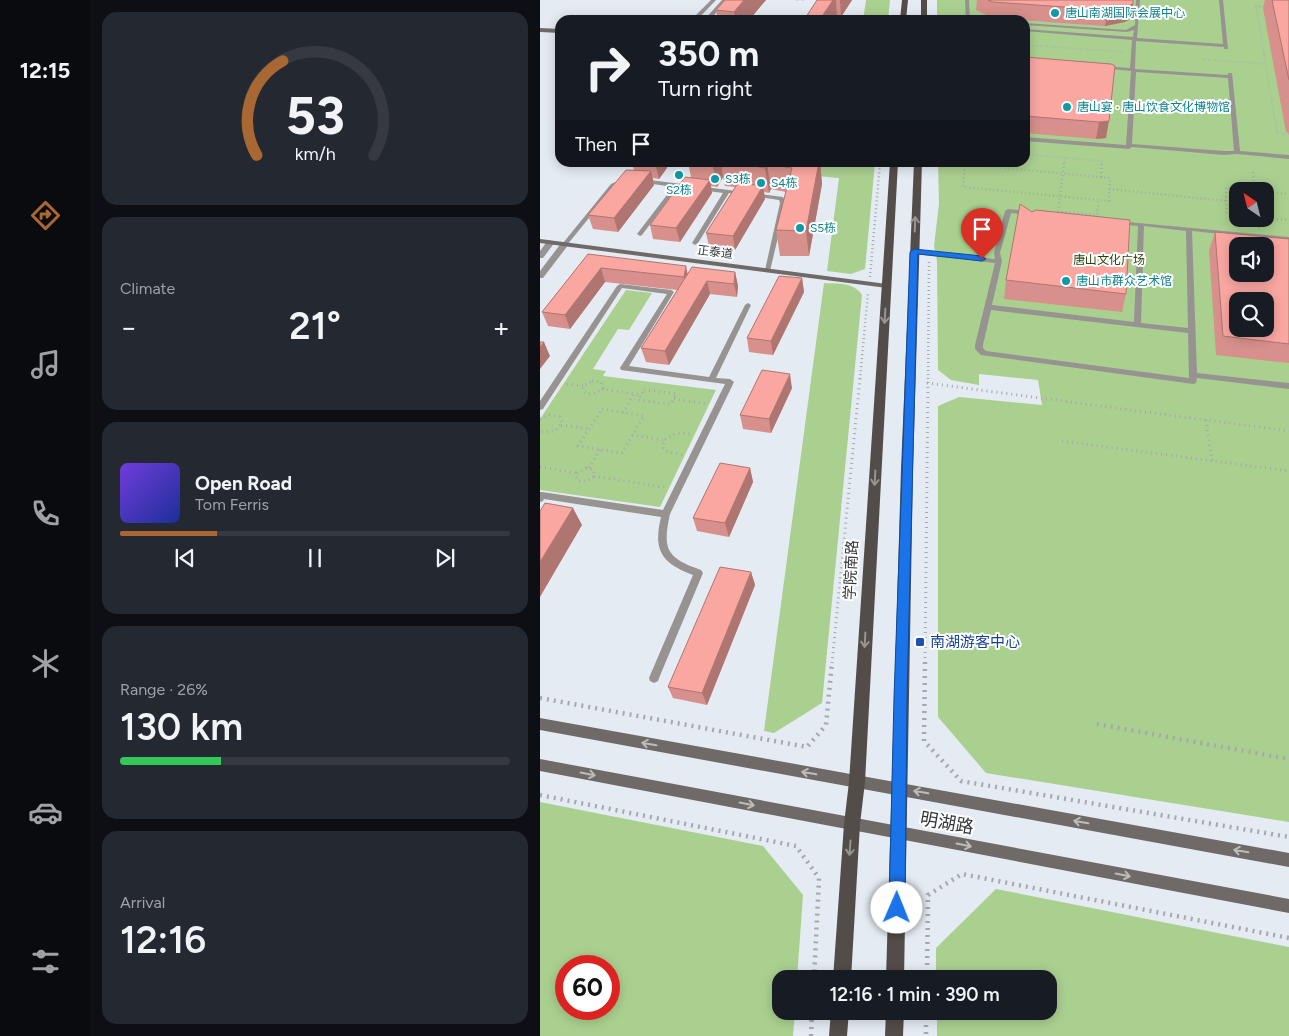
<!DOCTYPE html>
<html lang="en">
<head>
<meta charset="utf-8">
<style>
  body { margin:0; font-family:Figtree,"Noto Sans SC",sans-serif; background:#242831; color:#f1f3f6; height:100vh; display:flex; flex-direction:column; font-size:19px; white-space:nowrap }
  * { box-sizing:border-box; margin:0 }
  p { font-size:16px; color:#9ea1a6 }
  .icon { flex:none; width:28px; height:28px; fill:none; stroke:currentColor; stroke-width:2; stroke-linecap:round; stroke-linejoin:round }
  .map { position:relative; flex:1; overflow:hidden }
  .side { display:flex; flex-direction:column; gap:12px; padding:12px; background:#0d0f14; width:450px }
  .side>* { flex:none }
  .top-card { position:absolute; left:15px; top:15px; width:475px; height:152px; border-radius:15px; box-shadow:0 2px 12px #0003; background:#171b24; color:#f1f3f6; overflow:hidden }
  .needle { width:32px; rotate:325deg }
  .tools { position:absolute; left:689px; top:182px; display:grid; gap:10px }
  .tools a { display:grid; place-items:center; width:45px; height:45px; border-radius:10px; background:#171b24; box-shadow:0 2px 12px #0003; font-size:25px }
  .speed { position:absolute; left:15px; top:955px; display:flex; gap:10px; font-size:25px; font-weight:700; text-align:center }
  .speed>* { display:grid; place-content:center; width:65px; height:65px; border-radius:50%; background:#171b24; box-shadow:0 2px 12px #0003; line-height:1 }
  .speed .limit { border:8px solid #d22; background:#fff; color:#111 }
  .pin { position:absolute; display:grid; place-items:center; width:42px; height:42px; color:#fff; margin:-51px -21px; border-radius:50% 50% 50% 0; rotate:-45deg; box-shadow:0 0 5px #0007 }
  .pin .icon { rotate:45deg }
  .me { position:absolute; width:55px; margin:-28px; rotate:1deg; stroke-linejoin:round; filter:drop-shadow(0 0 4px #0008) }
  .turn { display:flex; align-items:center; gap:18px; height:105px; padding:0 20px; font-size:22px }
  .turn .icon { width:65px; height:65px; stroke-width:2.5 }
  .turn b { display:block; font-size:35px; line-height:42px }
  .then { display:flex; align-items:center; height:48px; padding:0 20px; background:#0003; gap:10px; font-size:19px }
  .big { font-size:38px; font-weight:600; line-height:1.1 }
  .side .card { flex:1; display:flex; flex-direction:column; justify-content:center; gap:8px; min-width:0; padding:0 18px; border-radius:15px; background:#242831 }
  .side .dial { align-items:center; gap:0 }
  .dial svg { height:130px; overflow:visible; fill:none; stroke:#363941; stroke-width:7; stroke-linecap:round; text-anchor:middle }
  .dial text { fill:#f1f3f6; stroke:none }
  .song { display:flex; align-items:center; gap:15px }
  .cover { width:60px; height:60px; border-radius:8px; background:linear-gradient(135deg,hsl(260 70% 55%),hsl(230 70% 35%)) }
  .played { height:5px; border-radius:2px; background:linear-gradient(90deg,#a96833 25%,#363941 25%) }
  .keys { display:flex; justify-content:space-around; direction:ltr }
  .heat { display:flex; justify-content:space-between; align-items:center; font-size:28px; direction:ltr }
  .charge { height:8px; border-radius:4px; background:linear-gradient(90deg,#34c759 26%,#363941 0) }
  .trip { position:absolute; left:232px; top:970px; width:285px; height:50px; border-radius:15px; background:#171b24; box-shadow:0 2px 12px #0003; font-weight:600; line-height:50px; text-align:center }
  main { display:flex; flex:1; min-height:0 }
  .menu { display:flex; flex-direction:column; width:90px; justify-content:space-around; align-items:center; background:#090b0e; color:#9ea1a6 }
  .menu .icon { width:35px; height:35px }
  .menu .on { color:#a96833 }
  .menu b { font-size:22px; color:#f1f3f6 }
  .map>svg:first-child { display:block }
  .green { fill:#aad090; fill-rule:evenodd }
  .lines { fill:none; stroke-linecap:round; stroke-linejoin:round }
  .path-far3 { stroke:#a4a9af; stroke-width:2; stroke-dasharray:0.5 2; stroke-linecap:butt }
  .path-far2 { stroke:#a4a9af; stroke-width:2.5; stroke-dasharray:1 3; stroke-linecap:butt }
  .path-far1 { stroke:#a4a9af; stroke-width:3; stroke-dasharray:1 4; stroke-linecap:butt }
  .path { stroke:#a4a9af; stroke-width:4.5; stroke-dasharray:2 5; stroke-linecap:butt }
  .lane { fill:#979391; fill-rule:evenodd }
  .street { fill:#979391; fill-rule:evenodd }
  .secondary { fill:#6f6a67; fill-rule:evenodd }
  .primary { fill:#534d49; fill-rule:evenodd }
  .wall { fill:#d7908b }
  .shaded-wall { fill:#af7571 }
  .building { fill:#faa7a2; stroke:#af7571; fill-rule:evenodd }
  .oneway { stroke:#989492 }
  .oneway2 { stroke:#bebcbb }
  .route { fill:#1a73e8; stroke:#114b97 }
  .culture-dot { fill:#0f9aa8; stroke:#fff; stroke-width:2 }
  .transit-dot { fill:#1a4fb4; stroke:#fff; stroke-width:2 }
  .labels { text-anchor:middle; stroke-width:4; stroke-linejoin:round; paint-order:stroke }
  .far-culture-label { font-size:12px; fill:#0d838f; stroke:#fff; text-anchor:start }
  .far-street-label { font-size:12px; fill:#333639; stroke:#fff }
  .far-park-label { font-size:12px; fill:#264406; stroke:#fff }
  .street-label { font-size:15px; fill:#333639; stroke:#fff }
  .transit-label { font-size:15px; fill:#164399; stroke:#fff; text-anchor:start }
  .near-street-label { font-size:18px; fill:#333639; stroke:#fff }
</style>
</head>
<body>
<main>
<nav class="menu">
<b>12:15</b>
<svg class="icon on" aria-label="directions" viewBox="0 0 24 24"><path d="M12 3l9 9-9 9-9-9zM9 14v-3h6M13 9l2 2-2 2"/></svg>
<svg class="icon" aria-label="music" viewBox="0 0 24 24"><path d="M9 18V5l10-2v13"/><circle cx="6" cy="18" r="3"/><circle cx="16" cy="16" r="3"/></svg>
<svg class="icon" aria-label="phone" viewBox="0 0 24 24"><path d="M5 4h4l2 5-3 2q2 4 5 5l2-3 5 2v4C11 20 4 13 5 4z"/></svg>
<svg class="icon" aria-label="climate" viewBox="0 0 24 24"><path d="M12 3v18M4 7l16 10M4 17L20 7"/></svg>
<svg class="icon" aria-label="car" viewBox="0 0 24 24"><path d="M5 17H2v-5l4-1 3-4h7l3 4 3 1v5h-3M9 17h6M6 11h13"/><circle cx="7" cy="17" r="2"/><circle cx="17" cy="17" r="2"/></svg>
<svg class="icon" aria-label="filters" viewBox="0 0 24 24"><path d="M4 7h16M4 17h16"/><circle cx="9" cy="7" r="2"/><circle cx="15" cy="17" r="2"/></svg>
</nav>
<section class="side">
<div class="card dial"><svg viewBox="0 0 100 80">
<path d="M14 69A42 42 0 1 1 86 69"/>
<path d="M14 69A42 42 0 0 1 30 11" stroke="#a96833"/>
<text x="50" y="56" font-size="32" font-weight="700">53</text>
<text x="50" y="72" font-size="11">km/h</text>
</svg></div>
<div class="card"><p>Climate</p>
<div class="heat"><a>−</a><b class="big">21°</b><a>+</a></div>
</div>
<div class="card">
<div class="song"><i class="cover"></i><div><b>Open Road</b><p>Tom Ferris</p></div></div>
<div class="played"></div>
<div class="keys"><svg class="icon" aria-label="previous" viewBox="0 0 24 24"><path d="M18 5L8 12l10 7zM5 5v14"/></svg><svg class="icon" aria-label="pause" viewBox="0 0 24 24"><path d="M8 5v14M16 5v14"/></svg><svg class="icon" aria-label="next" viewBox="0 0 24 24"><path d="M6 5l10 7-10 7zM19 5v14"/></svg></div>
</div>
<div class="card"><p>Range · 26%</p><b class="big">130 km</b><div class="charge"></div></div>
<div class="card"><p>Arrival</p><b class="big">12:16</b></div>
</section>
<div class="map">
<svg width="749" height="1036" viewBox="0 0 749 1036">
  <rect width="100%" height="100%" fill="#e4ebf2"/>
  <!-- green -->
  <path class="green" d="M326,0H350L348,20H323Z
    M397,0H749V822L446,773L398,717V406L419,397L502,405L498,380L439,374V385L411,380L398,370L397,261L394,246L399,204L398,163L485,162V20H397ZM698,191H725V219H698ZM698,246H725V274H698ZM698,301H725V329H698Z
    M132,163H335L325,269L311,274L287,271L299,178Z
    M284,283C298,284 314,282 322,295L282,703L234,733L224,731Z
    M86,290L112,293L89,330L78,329L53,369L66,371L63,376L176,390L120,507L0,490V419Z
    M0,802L223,846L263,895L257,979H241V1011H255L253,1036H0ZM26,966H69V1009H26Z
    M456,889L749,947V1036H397V1011H509V979H396V948Z"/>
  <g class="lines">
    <!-- path-far3 -->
    <path class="path-far3" d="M256,0H265
      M726,7L716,6L737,133L749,134
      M485,45L584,52
      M663,59L725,64
      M485,154L562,161V164
      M340,164V162
      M425,164L426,162
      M524,164L525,158"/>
    <!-- path-far2 -->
    <path class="path-far2" d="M524,163L518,211L557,215L559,200
      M425,164L570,178L569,201L423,187Z
      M713,172L715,191
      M561,177L562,163
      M569,189L687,201
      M725,192L749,194
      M698,215L687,214L686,188L718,191
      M725,218L749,220
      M718,219L719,228
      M330,277L340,163
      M320,379L328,293
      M388,379L389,262"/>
    <!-- path-far1 -->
    <path class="path-far1" d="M52,381L61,382L63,388L56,393L47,394L43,391L44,386Z
      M387,383L749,431
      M27,384L44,386
      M62,389L102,395
      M104,390L136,394L131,404L98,400Z
      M134,399L168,404
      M62,409L104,416L82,453L38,446Z
      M83,413L94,393
      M0,419L10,415L20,417L22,422L15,431L0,432
      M666,420L672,461
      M21,425L49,429
      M92,435L124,440
      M522,441L749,471
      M142,455L126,451L123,448L124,440L137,433L153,434
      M0,467L37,473
      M46,468L54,470V476L48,481H39L36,477L37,473Z
      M49,468L60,450
      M54,476L128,488
      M292,663L320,378
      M385,663L388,378"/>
    <!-- path -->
    <path class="path" d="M385,662L384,741L421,781L749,837
      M0,698L267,747L286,725L292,662
      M557,724L749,759
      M0,795L256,846L279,878L274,979
      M387,979L388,895L422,874L749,938
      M386,1011V1036
      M271,1036L272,1011"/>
    <!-- lane -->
    <path class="lane" d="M425,0H429L430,20H426Z
      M596,0H600L597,38L683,44L679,0H683L688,49H684V47L596,41L595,69L688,75V73H692L700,151L749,155V159L697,154L684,155L592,147L589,149L485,141V137L586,145L591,71L562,68L560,67L562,66L590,68L592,40L485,31V29L593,37L594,30L587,32L485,25V23L586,30L595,25ZM596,72L688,78L694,151H684L592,144Z
      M82,179L87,180L75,186L27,245H23V243L71,184Z
      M102,179L243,197L246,203L230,271L228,272L225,270L240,203L239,200L189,193L158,243L155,245L152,243L183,193L138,187L102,235L100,236L97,234L133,187L100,182V180Z
      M468,209L489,211L492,213L489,215L471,213L460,253L462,261L452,305L594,322L598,226L579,224L576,222L577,221L749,237V241L652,231L657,373L749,383V389L657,378L656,383L653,384L441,355L435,349V345L455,263L374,254L371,252L374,250L455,259L454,253L465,211ZM604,226L646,231L648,328L601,323ZM451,310L648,333L649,378L446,351L443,348V345Z
      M80,284L131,290L134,292L89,366L169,377L205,305L208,303L211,305L176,378L190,379L194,382L130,514C122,550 127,558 161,570L163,573L119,678L118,681L114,683L110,681L109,678L153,575C121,563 113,550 121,517L4,499L3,501L0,502V492H2L123,510L185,384L81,370L80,368L127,294L82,288L3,409L0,410V401L77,286Z"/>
    <!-- street -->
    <path class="street" d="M171,0H176L157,20H151Z
      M182,0H187L170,20H164Z
      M8,240L15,242L3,258H0V251Z
      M22,242H28L29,244L3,278H0V271Z"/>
    <!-- secondary -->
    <path class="secondary" d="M0,28L20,29V33L0,32Z
      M0,239L347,284L351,286L347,288L0,243Z
      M0,718L749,853V867L0,730Z
      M0,759L749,899V913L0,771Z"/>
    <!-- primary -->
    <path class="primary" d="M362,0H368L366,20H360Z
      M381,0H387V20H381Z
      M350,162H358L325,782L320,824L311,979H293L304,824L309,782Z
      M374,162H382L373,469L364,979H346L361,469Z
      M291,1011H309L307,1036H289Z
      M346,1011H364L363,1036H345Z"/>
  </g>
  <!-- wall -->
  <path class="wall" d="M226,0L209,20H178L176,10Z
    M277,0H312L301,17H297L296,20H266V17Z
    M437,0H593L590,19L585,22L565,26L452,18L436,10Z
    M725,0H749V133L746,132L723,8Z
    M485,57L571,64L566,138L556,139L485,133Z
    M92,162H126L127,168L119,179L113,178L114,185L78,232L53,229L48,215L94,170Z
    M148,162H280L282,184L269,256H240L236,230L246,192L231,189L229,193L224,192L225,199L195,250L169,246L166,233L195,187L185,186L183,177L177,187L171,186L172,193L140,242L113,239L110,225L151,177Z
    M675,232L749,239V363L676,355L669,250Z
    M48,254L148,274L195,272L198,286L197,297L170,294L129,365L106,362L101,348L137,290L65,282L30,329L8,326L2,312Z
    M262,278L264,292L233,355L209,352L207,338Z
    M466,280L586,294L582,312L464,299Z
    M252,388L231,433L203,429L200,415Z
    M210,468L213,482L189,537L157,531L153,518Z
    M211,572L215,585L167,705L133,698L128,687Z"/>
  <!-- shaded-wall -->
  <path class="shaded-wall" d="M204,0H226L209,20H196L194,12Z
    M293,0H296L297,17L296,20H282L281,18Z
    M300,0H312L301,17Z
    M593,4L590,19L585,22L565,26L568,10Z
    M569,121L566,138L556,139L559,122Z
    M115,162H126L127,168L119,179Z
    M172,162H181L183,177L177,187Z
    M279,162H280L282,184L269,256L266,231Z
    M227,164L231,189L229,193L225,168Z
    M111,171L114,185L78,232L74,218Z
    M170,180L172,193L140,242L136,228Z
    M223,186L225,199L195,250L193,236Z
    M146,266L149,280L148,291L144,277Z
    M61,268L65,282L30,329L25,315Z
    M195,272L198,286L197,297L194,284Z
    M262,278L264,292L233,355L231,341Z
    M167,281L170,294L129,365L125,351Z
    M4,342L10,356L0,369V347Z
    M250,374L252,388L231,433L229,419Z
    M210,468L213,482L189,537L185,523Z
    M33,508L42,525L0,597V562Z
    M211,572L215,585L167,705L162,693Z"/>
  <!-- building -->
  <path class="building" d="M185,0H204L194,12L176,10Z
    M277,0H293L281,18L266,17Z
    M448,0H593V4L588,6L568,10L453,2Z
    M732,0H749V80Z
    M485,57L571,64L575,66L569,121L559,122L485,116Z
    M192,162H279L266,231L236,230L252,168L227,164L225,168Z
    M86,170L111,171L74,218L48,215Z
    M145,177L170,180L136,228L110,225Z
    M198,183L223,186L193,236L166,233Z
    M480,204L492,212L496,210L590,220L586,294L466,280Z
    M675,232L749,239V344L683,336ZM698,246H725V274H698ZM698,301H725V329H698Z
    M48,254L146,266L144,277L61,268L25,315L2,312Z
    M152,267L195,272L194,284L167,281L125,351L101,348Z
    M239,276L262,278L231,341L207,338Z
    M0,342H4L0,347Z
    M222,370L250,374L229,419L200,415Z
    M180,463L210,468L185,523L153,518Z
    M5,503L33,508L0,562V511Z
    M180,567L211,572L162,693L128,687Z"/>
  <!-- one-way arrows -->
  <defs><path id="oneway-shaft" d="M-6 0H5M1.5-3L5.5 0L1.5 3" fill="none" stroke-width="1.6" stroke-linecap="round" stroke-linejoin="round" transform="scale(1.25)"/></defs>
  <g class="oneway">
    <use href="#oneway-shaft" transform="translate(375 224) rotate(-88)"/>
    <use href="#oneway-shaft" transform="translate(345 316) rotate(93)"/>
    <use href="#oneway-shaft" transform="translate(335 478) rotate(93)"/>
    <use href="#oneway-shaft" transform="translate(325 640) rotate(93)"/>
    <use href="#oneway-shaft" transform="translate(310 848) rotate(94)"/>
  </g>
  <g class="oneway2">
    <use href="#oneway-shaft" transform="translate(109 744) rotate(-170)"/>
    <use href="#oneway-shaft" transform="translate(269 773) rotate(-170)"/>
    <use href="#oneway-shaft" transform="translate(48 774) rotate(11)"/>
    <use href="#oneway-shaft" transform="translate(381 792) rotate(-170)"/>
    <use href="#oneway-shaft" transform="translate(207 804) rotate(11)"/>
    <use href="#oneway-shaft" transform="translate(541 822) rotate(-170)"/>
    <use href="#oneway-shaft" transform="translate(424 845) rotate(11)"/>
    <use href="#oneway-shaft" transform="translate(701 851) rotate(-170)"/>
    <use href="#oneway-shaft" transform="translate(583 875) rotate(11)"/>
  </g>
  <!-- route -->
  <path class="route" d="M374,249L442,256L446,259L442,261L378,254L367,697L365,908L363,913L357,915L351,913L349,908L354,697L370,252Z"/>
  <!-- markers -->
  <g class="culture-dot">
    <circle cx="515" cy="13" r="5"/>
    <circle cx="527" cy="107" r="5"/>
    <circle cx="139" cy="175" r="5"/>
    <circle cx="175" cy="179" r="5"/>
    <circle cx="221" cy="183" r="5"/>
    <circle cx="260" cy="228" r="5"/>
    <circle cx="526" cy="281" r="5"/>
  </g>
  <rect class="transit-dot" x="375" y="637" width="10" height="10" rx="2.5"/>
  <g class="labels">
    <!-- far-culture labels -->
    <g class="far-culture-label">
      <text x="525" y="17">唐山南湖国际会展中心</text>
      <text x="537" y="111">唐山宴 · 唐山饮食文化博物馆</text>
      <text x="185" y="183">S3栋</text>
      <text x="231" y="187">S4栋</text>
      <text x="139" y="194" text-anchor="middle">S2栋</text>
      <text x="270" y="232">S5栋</text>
      <text x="536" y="285">唐山市群众艺术馆</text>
    </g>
    <!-- far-street labels -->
    <g class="far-street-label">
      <text transform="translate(175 252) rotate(7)" y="4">正泰道</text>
    </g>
    <!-- far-park labels -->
    <g class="far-park-label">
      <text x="569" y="264">唐山文化广场</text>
    </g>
    <!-- street labels -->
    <g class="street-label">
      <text transform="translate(311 570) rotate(-87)" y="5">学院南路</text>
    </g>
    <!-- transit labels -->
    <g class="transit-label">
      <text x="390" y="647">南湖游客中心</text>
    </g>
    <!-- near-street labels -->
    <g class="near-street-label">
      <text transform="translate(407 823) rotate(10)" y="6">明湖路</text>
    </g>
  </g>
</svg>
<div class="tools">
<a><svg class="needle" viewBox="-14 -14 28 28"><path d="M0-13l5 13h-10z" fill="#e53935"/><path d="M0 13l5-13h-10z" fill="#9ea1a6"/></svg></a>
<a><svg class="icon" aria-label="sound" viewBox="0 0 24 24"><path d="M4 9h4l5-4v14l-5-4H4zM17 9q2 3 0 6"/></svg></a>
<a><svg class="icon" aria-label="search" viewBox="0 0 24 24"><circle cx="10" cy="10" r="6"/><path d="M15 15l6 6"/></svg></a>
</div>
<div class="speed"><div class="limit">60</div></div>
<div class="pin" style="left:442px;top:259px;background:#d93025"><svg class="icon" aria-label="arrive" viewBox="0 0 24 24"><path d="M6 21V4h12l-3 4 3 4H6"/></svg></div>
<svg class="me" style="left:357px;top:908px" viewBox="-20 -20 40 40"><circle r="19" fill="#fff"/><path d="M0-13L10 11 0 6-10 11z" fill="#1a73e8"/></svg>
<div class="trip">12:16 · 1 min · 390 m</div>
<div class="top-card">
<div class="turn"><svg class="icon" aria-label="right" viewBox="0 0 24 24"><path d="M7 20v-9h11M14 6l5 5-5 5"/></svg><div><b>350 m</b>Turn right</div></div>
<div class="then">Then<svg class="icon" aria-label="arrive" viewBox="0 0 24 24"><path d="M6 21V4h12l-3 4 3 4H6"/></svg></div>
</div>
</div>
</main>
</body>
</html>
